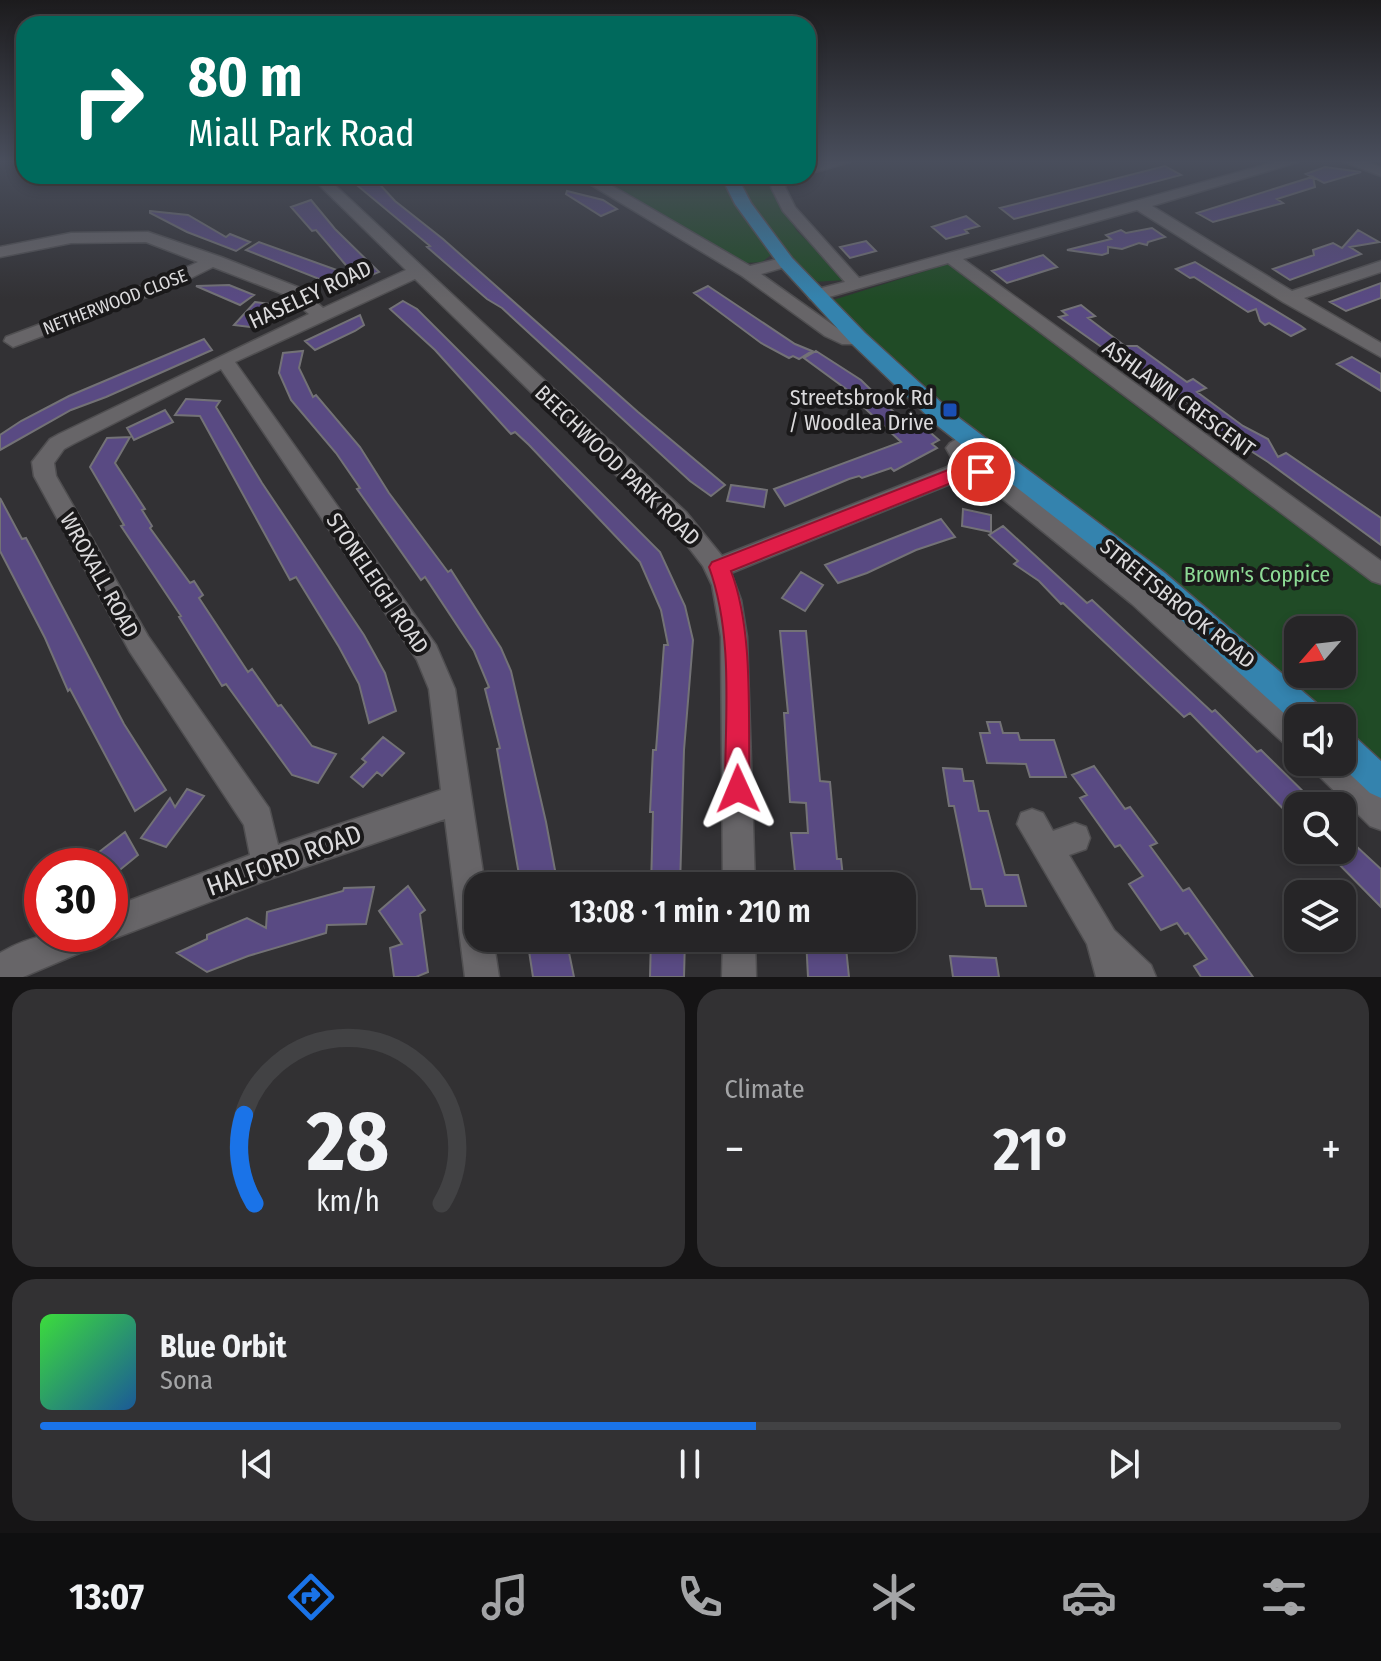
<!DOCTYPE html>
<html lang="en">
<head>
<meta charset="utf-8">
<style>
  body { margin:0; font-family:"Fira Sans Condensed",sans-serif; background:#323133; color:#f1f3f6; height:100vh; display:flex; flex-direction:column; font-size:30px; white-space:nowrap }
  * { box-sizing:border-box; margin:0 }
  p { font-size:26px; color:#a4a5a7 }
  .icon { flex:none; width:44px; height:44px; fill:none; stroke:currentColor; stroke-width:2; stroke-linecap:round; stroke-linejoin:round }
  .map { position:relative; height:977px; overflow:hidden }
  .sheet { display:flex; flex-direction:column; gap:12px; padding:12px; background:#151415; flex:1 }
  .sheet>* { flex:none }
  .top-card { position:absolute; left:16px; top:16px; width:800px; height:168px; border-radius:24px; box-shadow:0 4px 12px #0003,0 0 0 2px #424244; background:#00695c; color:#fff; overflow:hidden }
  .needle { width:52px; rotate:242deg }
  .tools { position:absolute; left:1284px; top:616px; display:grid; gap:16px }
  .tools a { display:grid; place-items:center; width:72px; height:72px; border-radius:16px; background:#262527; box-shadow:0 4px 12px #0003,0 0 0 2px #424244; font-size:40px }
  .speed { position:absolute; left:24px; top:848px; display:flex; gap:16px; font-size:40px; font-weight:700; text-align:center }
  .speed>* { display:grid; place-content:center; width:104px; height:104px; border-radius:50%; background:#262527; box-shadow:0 4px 12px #0003,0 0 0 2px #424244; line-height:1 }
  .speed .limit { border:12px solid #d22; background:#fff; color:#111 }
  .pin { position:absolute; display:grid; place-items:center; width:68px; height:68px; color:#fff; margin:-34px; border:4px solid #fff; border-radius:50%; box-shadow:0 2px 8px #0007 }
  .me { position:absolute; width:88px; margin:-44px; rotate:359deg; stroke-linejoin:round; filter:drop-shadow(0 0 6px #0008) }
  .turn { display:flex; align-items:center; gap:28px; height:168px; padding:0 40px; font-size:36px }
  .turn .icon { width:104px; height:104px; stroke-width:2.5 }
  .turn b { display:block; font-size:56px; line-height:68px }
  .big { font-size:60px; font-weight:600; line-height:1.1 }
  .sheet .widget { flex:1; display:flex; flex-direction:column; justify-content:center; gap:12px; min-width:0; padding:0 28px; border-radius:24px; background:#323133 }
  .sheet .dial { align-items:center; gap:0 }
  .dial svg { height:208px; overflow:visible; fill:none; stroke:#424244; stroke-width:7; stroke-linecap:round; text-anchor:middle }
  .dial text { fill:#f1f3f6; stroke:none }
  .song { display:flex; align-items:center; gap:24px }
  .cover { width:96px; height:96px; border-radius:12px; background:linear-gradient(135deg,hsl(120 70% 55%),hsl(210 70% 35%)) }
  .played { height:8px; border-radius:4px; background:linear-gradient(90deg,#1a73e8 55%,#424244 55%) }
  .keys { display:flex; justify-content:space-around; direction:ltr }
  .heat { display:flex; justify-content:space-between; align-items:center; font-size:44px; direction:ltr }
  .sheet .tiles { flex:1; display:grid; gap:12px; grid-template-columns:1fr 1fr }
  .widget:last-child { grid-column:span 2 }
  .trip { position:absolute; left:464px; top:872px; width:452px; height:80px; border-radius:24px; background:#262527; box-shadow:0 4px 12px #0003,0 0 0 2px #424244; font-weight:600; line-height:80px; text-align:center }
  .menu { display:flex; height:128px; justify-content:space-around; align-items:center; background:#0f0f10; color:#a4a5a7 }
  .menu .icon { width:56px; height:56px }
  .menu .selected { color:#1a73e8 }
  .menu b { font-size:36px; color:#f1f3f6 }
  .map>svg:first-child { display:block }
  .green { fill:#204b26; fill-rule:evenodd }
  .building { fill:#594a83; stroke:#737276; stroke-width:2 }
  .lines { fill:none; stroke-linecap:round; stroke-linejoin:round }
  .minor-casing { stroke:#504f51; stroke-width:3 }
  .major-casing { stroke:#504f51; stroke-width:3 }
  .minor { fill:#676568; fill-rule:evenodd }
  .major { fill:#3483ae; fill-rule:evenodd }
  .route { fill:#e11d48; stroke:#92132f; stroke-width:2 }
  .transit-dot { fill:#1a4fb4; stroke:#1a191a; stroke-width:3 }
  .labels { text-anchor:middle; stroke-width:8; stroke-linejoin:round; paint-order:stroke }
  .far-street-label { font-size:18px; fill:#dbdadc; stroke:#1a191a }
  .street-label { font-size:22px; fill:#dbdadc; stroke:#1a191a }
  .poi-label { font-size:22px; fill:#dbdadc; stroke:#1a191a; text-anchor:end }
  .park-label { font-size:22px; fill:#8dda95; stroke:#1a191a }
  .near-street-label { font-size:26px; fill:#dbdadc; stroke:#1a191a }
</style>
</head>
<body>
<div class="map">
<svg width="1381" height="977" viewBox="0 0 1381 977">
  <rect width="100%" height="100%" fill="#323134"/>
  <!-- green -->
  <path class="green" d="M592,176H718L771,255L762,262L745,263Z
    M736,176H782L775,180L773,192L797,231L847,280L812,282L744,194Z
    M948,264L1199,454L1381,581V765L1342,732V718H1326L1157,573L959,416L830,301ZM1298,630H1342V674H1298Z"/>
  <!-- building -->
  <path class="building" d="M1165,166L1181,175L1014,219L1000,208Z
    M1325,167L1361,172L1324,183L1313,177L1315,187L1277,199L1283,203L1213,222L1197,213L1312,177L1306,174Z
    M346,176H372L395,201L443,239L638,412L725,485L711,496L690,481L502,308L487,299L427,247L430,246Z
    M567,191L603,200L617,209L601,216L566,194Z
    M311,200L335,229L379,272L331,292L322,280L246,250L259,242L356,277L316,230L312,231L291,207Z
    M150,211L188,215L226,237L230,234L250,242L236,251L187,232L150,213Z
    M966,216L979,226L965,230L968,233L946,239L932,227Z
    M1152,228L1165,237L1148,242L1147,245L1139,243L1122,249L1108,247V253L1102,255L1067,250L1111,239L1106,235L1121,230L1126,233Z
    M1358,230L1379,242L1350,247L1361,254L1290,280L1273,269L1314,255L1313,250L1333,243L1342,248Z
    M866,241L876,251L850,258L840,247Z
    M1043,255L1057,267L1007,283L992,271Z
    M1195,262L1301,326L1305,329L1291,336L1269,323L1265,325L1260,321L1256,309L1248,312L1194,277L1190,278L1176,269Z
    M1381,283V298L1346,311L1330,302Z
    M229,285L254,295L240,305L196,286Z
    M708,286L795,344L812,351L799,359L793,356L789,358L761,343L694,293Z
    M403,301L417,309L660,552L685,606L693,640L684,750L680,886H651L653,812H650L653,750H656L664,645H668L661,610L640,562L529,445L515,432L511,434L435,350L390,309Z
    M255,302L270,304L250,327L234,325Z
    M1081,305L1095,316L1088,318L1125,346H1137L1187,382L1193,379L1206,388L1197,392L1243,426L1268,439L1278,457L1286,453L1381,518V545L1268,462L1218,430L1204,419L1208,417L1183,399L1178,401L1059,317L1067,315L1062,311Z
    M360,315L364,325L355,331L315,350L305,341Z
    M204,339L212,350L106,397L71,410L0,450V435L21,421L69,396Z
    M303,351L299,368L313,397L316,395L360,447L389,493L448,572L451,570L501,648L511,671L546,822L558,886H521L497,749L500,748L485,689L489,687L474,651L425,577L421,580L357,489L360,488L336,453L291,400L279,373L283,353Z
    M816,351L861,380L903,421L906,419L911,424L917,421L939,440L932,444L937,448L894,471L891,468L862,478L859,476L849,479L785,506L774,489L901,442L858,402L861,400L804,358Z
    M1352,357L1381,374V391L1337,364Z
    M186,399L220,401L216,407L262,483L364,635L385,673L396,711L369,723L359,684L339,647L296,577L290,580L200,416L175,415Z
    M165,410L173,422L134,440L127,428Z
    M130,437L115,463L145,509L142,510L152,526L150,528L190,583L194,581L203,595L199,598L248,672L252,669L278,706L281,705L312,746L336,754L318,783L292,775L226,684L222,686L179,617L181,616L121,526L124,525L90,467L107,438Z
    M731,485L767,490L764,507L727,501Z
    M0,498L22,539L26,538L39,562L124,724L166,790L135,811L70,689L68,691L45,638L0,551Z
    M963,509L991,515V532L962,526Z
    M941,519L955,537L916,550L867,573L838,583L825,565Z
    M1003,526L1087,603L1092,600L1212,712L1215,710L1257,752L1261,750L1318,806H1298V824L1190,713L1184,717L1063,603L1061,604L1039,581L1014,564L1018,561L989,535Z
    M801,572L823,585L805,611L782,598Z
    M780,631H806L820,781L830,782L837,859H841L844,886H814V881H796L791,833H808L806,803L790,802L784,713H788Z
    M987,722H1000L1003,733H1018L1020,740H1054L1066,777H1030L1026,764L987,763L980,733H990Z
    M383,737L404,753L382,776L377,772L363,787L351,777L366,762L362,759Z
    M1094,766L1125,809L1130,807L1157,843L1150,846L1183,891L1189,888L1253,977H1201L1194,966L1207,959L1188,933L1185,934L1177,923L1161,930L1129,884L1143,876L1120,845L1115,847L1080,798L1087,795L1072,775Z
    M943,768L962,769L964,781H973L979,811H988L1005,875H1018L1026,906H986L982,889H971L954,806H949Z
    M187,789L204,796L166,847L141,838L170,798L175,807Z
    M125,832L138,855L110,878V866H81Z
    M1342,833L1381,869V907L1325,850H1342Z
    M408,886L425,910L420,914L428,972L416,977H394L390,948L402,944L379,911Z
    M374,887L366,924L327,925L326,933L248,956L207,972L177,953L207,939V935L247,918L266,928L267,912L343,891L344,888Z
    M527,938H566L574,977H533Z
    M651,938H685L684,977H650Z
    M806,938H845L849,977H808Z
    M950,956L996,958L999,977H953Z"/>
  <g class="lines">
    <!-- minor casing -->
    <g class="minor-casing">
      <path id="minor" d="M824,162H850L808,174V166Z
        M1275,162H1298L1152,206L1292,291L1381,261V272L1304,298L1381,343V357L1283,302L1137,210L963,259L1381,561V584L1372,581L948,263L822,299H810L807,295L810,291L845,282L783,211L771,187L778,176H792L785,187L795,207L859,278Z
        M1344,162H1366L1381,167V176Z
        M310,176H325L686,512L722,556L955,464L946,448L950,443L969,432L976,435L979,440L969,451L977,460L992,466L1150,590L1298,719V751L1288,747L1132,604L978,479L970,476L731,573L741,600L747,637L755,886H723L721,637L712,585L703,566L683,540L415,279L235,362L436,645L455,689L485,886H478V938H493L499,977H465L445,819L267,880L110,940L100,936L96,946L23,977H0V953C42,929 63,934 110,934V908L250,855L244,825L130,652L34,476L32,462L50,439L59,434L309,314L288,296L213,267L173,287L13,347L4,341L6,337L161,279L198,262L146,242L71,243L0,257V247L71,233L148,232L221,257L300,288L323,308L406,270ZM221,369L417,660L429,689L441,790L278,845L269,808L148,636L56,476L54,463L64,449L73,444Z
        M499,176H595L750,266L786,257L792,259L794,262L792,265L761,274L837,328L845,332L864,334L867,338L858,344H842L825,336L742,276L578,177L572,180L500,184L493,180Z
        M1342,758L1381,795V830L1370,826L1315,772L1311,762H1342Z
        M1032,809L1043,813L1053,831L1075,823L1086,827L1090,838L1086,849L1069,855L1114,930L1151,965L1156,977H1096L1087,944L1017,824L1021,813Z
        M723,938H755L756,977H722Z"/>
    </g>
    <!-- major casing -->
    <g class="major-casing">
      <path id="major" d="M721,176H737L751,203L792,258L865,333L955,415L1165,573L1322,708L1326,718H1298V726L1147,589L939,427L851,343L780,266L735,204Z
        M1342,731L1353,735L1381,761V798L1370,793L1337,762H1342Z"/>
    </g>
    <!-- minor -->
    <use href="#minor" class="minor"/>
    <!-- major -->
    <use href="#major" class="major"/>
  </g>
  <!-- sky -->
  <linearGradient id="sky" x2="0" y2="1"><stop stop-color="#1c1b1d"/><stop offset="0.54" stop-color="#494e5c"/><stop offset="1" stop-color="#494e5c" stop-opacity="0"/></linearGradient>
  <rect width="1381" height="299" fill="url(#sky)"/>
  <!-- route -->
  <path class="route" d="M971,461L987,467L990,472L987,476L981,478L971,475L731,571C755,635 747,721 750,789L746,798L738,801L729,798L725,789C725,717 734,636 709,567L712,562Z"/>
  <!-- markers -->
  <rect class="transit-dot" x="942" y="402" width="16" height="16" rx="4"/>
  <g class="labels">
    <!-- far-street labels -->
    <g class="far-street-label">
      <text transform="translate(115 302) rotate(-21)" y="6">NETHERWOOD CLOSE</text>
    </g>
    <!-- street labels -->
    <g class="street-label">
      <text transform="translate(310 294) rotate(-25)" y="8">HASELEY ROAD</text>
      <text transform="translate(1179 398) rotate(36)" y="8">ASHLAWN CRESCENT</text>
      <text transform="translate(618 465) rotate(44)" y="8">BEECHWOOD PARK ROAD</text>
      <text transform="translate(100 575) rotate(61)" y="8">WROXALL ROAD</text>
      <text transform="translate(378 583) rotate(56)" y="8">STONELEIGH ROAD</text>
      <text transform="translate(1178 603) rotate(39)" y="8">STREETSBROOK ROAD</text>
    </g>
    <!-- poi labels -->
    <g class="poi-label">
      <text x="934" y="405">Streetsbrook Rd<tspan x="934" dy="25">/ Woodlea Drive</tspan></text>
    </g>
    <!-- park labels -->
    <g class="park-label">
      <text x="1257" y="582">Brown's Coppice</text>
    </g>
    <!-- near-street labels -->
    <g class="near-street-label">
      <text transform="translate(284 860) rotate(-20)" y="9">HALFORD ROAD</text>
    </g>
  </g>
</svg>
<div class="tools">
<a><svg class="needle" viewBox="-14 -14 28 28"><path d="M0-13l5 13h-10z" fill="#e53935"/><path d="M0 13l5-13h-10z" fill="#a4a5a7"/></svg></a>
<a><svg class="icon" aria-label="sound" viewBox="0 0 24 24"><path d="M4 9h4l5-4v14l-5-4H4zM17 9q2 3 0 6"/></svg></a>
<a><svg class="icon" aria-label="search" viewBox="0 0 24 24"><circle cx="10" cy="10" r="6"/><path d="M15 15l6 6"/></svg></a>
<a><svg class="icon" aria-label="layers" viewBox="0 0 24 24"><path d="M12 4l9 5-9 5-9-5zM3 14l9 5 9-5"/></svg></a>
</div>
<div class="speed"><div class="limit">30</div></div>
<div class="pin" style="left:981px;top:472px;background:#d93025"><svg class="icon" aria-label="arrive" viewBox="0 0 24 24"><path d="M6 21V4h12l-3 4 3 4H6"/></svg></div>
<svg class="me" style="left:738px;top:789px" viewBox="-20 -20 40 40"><path d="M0-17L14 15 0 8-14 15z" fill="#e11d48" stroke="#fff" stroke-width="4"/></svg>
<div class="trip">13:08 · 1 min · 210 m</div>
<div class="top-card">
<div class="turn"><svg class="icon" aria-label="right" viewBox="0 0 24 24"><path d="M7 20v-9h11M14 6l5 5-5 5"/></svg><div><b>80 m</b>Miall Park Road</div></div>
</div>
</div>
<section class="sheet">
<div class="tiles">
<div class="widget dial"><svg viewBox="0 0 100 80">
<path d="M14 69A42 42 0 1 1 86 69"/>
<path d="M14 69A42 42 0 0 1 10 35" stroke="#1a73e8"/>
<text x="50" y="56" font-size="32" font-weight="700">28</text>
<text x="50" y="72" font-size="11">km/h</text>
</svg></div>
<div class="widget"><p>Climate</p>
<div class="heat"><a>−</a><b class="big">21°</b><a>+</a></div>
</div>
<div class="widget">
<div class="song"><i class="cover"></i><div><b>Blue Orbit</b><p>Sona</p></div></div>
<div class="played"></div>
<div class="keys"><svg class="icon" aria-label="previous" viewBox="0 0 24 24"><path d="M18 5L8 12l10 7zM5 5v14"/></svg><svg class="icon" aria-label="pause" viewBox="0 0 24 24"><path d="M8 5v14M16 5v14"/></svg><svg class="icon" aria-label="next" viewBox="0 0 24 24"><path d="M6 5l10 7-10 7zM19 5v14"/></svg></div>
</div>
</div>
</section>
<nav class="menu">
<b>13:07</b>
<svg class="icon selected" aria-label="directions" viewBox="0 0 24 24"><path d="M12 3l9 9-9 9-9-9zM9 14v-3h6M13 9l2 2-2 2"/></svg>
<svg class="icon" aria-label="music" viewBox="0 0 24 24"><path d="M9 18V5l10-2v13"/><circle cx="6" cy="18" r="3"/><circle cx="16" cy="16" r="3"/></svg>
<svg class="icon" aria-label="phone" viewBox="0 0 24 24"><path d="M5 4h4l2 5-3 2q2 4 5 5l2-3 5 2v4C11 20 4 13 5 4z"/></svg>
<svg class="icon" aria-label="climate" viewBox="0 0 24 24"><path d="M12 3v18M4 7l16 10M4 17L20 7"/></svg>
<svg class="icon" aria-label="car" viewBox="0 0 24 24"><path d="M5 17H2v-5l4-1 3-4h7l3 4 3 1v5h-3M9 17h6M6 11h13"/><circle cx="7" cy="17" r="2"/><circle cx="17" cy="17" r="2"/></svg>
<svg class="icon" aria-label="filters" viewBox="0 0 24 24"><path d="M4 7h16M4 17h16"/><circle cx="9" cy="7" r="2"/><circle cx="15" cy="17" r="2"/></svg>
</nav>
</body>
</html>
